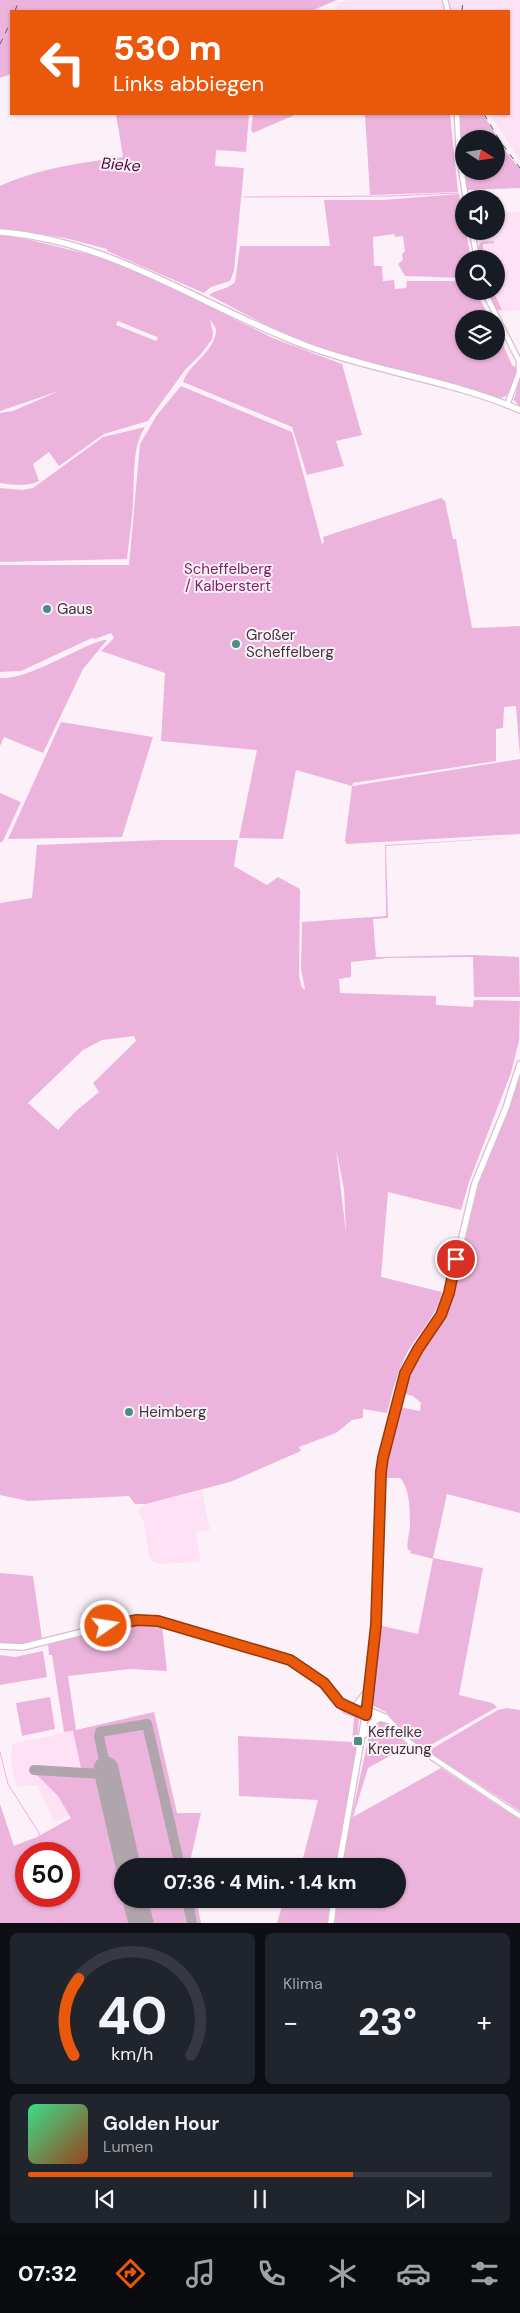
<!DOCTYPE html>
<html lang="de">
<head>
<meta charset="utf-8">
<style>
  body { margin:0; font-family:"DM Sans",sans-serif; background:#20242c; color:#f1f3f6; height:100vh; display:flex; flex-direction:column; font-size:19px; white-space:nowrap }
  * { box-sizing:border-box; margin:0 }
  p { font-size:16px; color:#9ea1a6 }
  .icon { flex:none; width:28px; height:28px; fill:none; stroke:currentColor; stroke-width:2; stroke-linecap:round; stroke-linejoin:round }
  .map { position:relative; height:1923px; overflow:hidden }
  .sheet { display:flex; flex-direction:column; gap:10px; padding:10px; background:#0d0f14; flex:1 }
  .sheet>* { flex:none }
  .top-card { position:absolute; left:10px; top:10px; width:500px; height:105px; border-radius:0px; box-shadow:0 1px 4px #0004; background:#ea580c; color:#fff; overflow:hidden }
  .needle { width:32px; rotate:102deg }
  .fabs { position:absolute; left:455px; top:130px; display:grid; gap:10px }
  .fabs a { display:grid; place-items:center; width:50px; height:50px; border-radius:50%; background:#171b24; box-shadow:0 1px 4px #0004; font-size:25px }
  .speed { position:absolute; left:15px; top:1842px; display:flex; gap:10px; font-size:25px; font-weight:700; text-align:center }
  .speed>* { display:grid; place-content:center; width:65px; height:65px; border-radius:50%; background:#171b24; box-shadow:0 1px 4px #0004; line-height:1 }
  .speed .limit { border:8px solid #d22; background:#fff; color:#111 }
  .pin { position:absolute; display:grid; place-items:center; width:42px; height:42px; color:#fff; margin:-21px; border:2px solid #fff; border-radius:50%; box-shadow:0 1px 5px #0007 }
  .me { position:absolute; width:55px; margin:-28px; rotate:77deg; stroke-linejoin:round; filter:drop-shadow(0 0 4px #0008) }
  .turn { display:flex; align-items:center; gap:18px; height:105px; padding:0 20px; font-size:22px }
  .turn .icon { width:65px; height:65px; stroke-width:2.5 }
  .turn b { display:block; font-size:35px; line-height:42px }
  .big { font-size:38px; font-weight:800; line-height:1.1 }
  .sheet .card { flex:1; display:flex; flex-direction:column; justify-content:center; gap:8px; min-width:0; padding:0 18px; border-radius:8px; background:#20242c }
  .sheet .dial { align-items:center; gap:0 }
  .dial svg { height:130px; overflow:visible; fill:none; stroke:#363941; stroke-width:7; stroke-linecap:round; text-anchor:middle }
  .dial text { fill:#f1f3f6; stroke:none }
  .song { display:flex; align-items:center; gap:15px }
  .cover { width:60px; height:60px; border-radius:8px; background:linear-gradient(135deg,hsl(150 70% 55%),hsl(20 70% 35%)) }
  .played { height:5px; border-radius:2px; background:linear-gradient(90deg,#ea580c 70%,#363941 70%) }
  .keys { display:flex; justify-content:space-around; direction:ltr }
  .heat { display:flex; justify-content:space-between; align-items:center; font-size:28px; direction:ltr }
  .sheet .tiles { flex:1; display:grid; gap:10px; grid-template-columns:1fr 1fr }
  .card:last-child { grid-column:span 2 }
  .trip { position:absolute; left:114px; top:1858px; width:292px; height:50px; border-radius:25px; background:#171b24; box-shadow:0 1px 4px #0004; font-weight:800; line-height:50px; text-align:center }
  .menu { display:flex; height:80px; justify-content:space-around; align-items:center; background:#090b0e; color:#9ea1a6 }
  .menu .icon { width:35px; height:35px }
  .menu .active { color:#ea580c }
  .menu b { font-size:22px; color:#f1f3f6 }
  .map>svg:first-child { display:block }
  .built { fill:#fee1f5 }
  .green { fill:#ecb4dc; fill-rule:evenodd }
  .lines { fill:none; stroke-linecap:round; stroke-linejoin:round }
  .stream { stroke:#fba7e4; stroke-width:1 }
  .taxiway { stroke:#b0a5ac; stroke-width:10 }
  .runway { stroke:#b0a5ac; stroke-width:25 }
  .minor-casing { stroke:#d8bdd0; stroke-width:7 }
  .major-casing { stroke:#d8bdd0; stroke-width:8 }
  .minor { stroke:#fff; stroke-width:4.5 }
  .major { stroke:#fff; stroke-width:5.5 }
  .rail { stroke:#645960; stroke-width:1; stroke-dasharray:6 6; stroke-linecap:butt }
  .route-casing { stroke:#983908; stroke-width:12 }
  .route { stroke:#ea580c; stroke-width:9 }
  .poi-dot { fill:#488e87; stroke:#fdf1f9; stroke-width:2 }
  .labels { text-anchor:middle; stroke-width:4; stroke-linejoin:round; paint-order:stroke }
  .park-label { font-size:15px; fill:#7c1c69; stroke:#fdf1f9 }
  .poi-label { font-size:15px; fill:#3f343b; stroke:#fdf1f9; text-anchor:start }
  .water-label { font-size:16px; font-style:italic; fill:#4f0442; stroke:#fdf1f9 }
</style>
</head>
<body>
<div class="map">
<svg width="520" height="1923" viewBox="0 0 520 1923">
  <rect width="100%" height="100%" fill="#fdf1f9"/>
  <!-- built -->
  <path class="built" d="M346,0H520V161L490,114H509V11H338L336,5Z
    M496,212H520V310L498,312L489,291H496V259H480L475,231H496Z
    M202,1491L210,1530L196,1532L201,1562L157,1564L152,1561L149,1556L144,1523L138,1510L146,1504Z
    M154,1713L122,1866V1899L109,1923L71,1815L54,1822L37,1785L16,1787L11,1756L12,1744Z"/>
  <!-- green -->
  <path class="green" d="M0,0H337L311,11H11V74L0,78Z
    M116,114H249L246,152L216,150L215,166L244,168L234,271L230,281L211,287L204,293L107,251V249L65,238L0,228V186C39,168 81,163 123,157Z
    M253,114H297L253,133L251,130Z
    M365,114H450L458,192L370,195Z
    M458,114H483L507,153L520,169V188L467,190L461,154ZM464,139H496V171H464Z
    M459,194L464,231H466L471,259H464V278L405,276L398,264L403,260L402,254L405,251L403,236L395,237L394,234L373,237L374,266H382L383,281L394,280L395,289L406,288L407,281H464V291H478L479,298L491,319H464V351H496V329L512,365L517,368L516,377L506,396L501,398L318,348L266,325L209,295C217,289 227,290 235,282L240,246H330L324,200H383Z
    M0,235L26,239L87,254L88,250L322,352C289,351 260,323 229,315L234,319L275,339L342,364L362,435L336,441L344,466L307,475L292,427L183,382C189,363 216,352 216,329L210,319L213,333L212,339L202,353L185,370L148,421L104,434L59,466L49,452L33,464L39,481C26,487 14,485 0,483V413L13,411L59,391L0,411ZM118,321L157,337L158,338L156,341L116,325Z
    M493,241L495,243L483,244V252H495L484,253L485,259H478L477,249L481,242Z
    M487,291H493L502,310H495Z
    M520,377V407L514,400Z
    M181,386L292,432L322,544L324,542L323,537L441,498L445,501L453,539H456L472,628L520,626V756L516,706L504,707L503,728L496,729V761L353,783L352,786L520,759V834L347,844L345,841L352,786L296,770L283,839L239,838L257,750L161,741L165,673L101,651L114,638L111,633L95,639L92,638L21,671L0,672V565H129L140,444L157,415Z
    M145,427C131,449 135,478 133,504C132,522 129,540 127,559L0,562V488L23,490L33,488L103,437Z
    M104,640H107L83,669L43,753L4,737L0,746V678C26,681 75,648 104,640Z
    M61,722L153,737L122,837L8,839Z
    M0,793L21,802L3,841L0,843Z
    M520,837L386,846L388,918L373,919L376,957L474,955L519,957L520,997H474L473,957L388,958L351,962V977L339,979L340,993L436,996V1005L473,1007L474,1000L520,1001L519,1041L511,1073L469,1182L461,1210L388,1192L381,1277L442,1292C437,1316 419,1332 407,1353C397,1372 392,1393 387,1413L363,1409V1418L352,1420L336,1433L299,1447L301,1451L230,1482L146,1504H135L129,1496L28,1501L0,1495V903L32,898L37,845L159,840H238L234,866L267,885L278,877L300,889L299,976L302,988L305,989L301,969L302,922L386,916L385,845ZM134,1036L136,1041L93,1083L99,1092L76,1111L58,1130L28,1103L83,1050L102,1040ZM336,1149L344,1189L346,1233Z
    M520,1074V1513L447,1494L433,1558L483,1568L459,1695L492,1703L497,1707L424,1749L412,1740L386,1712L372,1705L378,1625L418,1634L433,1559L410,1553L411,1550H408C406,1541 410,1534 410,1525C410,1512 410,1488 400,1478H382L399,1407L420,1411L421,1403L413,1396L402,1393L404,1382L412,1359L442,1318L477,1185L508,1110Z
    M0,1573L33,1576L42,1638L21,1644L0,1643Z
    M140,1621L162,1625L167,1671L130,1669L68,1676L76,1730L154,1712L177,1813H201L189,1866H122V1899H196L201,1923H0V1804L14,1846L16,1845L37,1837L71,1818L58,1796L37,1775L40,1771L82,1773L73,1731L64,1732L52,1655H49L48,1643L119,1624ZM26,1854H69V1896H26Z
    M43,1651L47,1677L0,1685V1655L15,1657Z
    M302,1669L323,1686L339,1706L359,1715L357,1751L337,1866H301L318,1800L239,1796L238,1736L352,1742L354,1717L344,1714Z
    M50,1697L55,1729L22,1736L16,1703Z
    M507,1708L520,1710V1811L428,1751L498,1710Z
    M380,1720L386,1721L408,1746L368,1768L353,1817L441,1768L520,1820V1923H334L337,1899H398V1866H341L371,1726Z
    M284,1899H312L332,1902L330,1923H277Z"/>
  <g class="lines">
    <!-- stream -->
    <path class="stream" d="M0,194C20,187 42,177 62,174C122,166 183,183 241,197
      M244,197L392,196L458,193
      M0,1752L8,1784L39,1833L44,1854
      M56,1896L64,1923"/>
    <!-- taxiway -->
    <path class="taxiway" d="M106,1769L99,1737L100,1732L147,1724L180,1866
      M34,1770L103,1774L109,1780
      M187,1899L192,1923"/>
    <!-- runway -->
    <path class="runway" d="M106,1769L128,1866
      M135,1899L141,1923"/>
    <!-- minor casing -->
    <g class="minor-casing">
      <path id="minor" d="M445,0L448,11
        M457,114L459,156L466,199
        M472,231L477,259
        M484,291L519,361V373L507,405
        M367,1709L386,1717L409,1742L520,1816
        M366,1715L390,1721"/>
    </g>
    <!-- major casing -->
    <g class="major-casing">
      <path id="major" d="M0,232C115,241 202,307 307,346C376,372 451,380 520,410
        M0,1646L23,1647L126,1621H158L290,1660L324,1683L340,1703L366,1715
        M355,1707L368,1690
        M365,1734L371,1724L379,1718
        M339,1866L369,1694L376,1625L381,1472L383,1458C391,1426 396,1389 411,1360C421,1340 437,1325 446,1304L475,1183L506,1108L520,1064
        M331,1923L334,1899"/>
    </g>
    <!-- minor -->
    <use href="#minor" class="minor"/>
    <!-- major -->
    <use href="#major" class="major"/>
    <!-- rail -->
    <path class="rail" d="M15,11L19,0
      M462,11L463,0
      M0,44L11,21
      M484,114L500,141L520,168"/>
  </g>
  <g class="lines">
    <!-- route casing -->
    <g class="route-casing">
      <path id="route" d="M106,1626L137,1620L158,1621L290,1660L324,1683L340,1703L366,1715L376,1625L381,1472L383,1458L405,1373L418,1349L441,1315L449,1293L456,1259"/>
    </g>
    <!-- route -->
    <use href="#route" class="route"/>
  </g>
  <!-- markers -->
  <g class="poi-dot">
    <circle cx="47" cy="609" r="5"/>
    <circle cx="236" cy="644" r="5"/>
    <circle cx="129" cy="1412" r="5"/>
    <rect x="353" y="1736" width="10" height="10" rx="2.5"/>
  </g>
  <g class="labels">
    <!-- park labels -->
    <g class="park-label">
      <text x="228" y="574">Scheffelberg<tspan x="228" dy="17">/ Kalberstert</tspan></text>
    </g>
    <!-- poi labels -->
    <g class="poi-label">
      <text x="57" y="614">Gaus</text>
      <text x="246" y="640">Großer<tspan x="246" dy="17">Scheffelberg</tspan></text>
      <text x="139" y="1417">Heimberg</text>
      <text x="368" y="1737">Keffelke<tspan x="368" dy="17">Kreuzung</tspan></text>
    </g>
    <!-- water labels -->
    <g class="water-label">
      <text transform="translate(121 164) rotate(4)" y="6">Bieke</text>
    </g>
  </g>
</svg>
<div class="fabs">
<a><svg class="needle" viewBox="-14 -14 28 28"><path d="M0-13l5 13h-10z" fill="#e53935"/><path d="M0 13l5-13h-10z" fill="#9ea1a6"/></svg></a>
<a><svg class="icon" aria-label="sound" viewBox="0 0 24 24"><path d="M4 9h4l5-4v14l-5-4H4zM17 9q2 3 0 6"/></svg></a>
<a><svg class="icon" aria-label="search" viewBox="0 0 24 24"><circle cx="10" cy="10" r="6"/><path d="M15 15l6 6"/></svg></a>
<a><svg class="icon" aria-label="layers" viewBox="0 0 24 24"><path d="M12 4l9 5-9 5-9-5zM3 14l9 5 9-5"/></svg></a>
</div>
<div class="speed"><div class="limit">50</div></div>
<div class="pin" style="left:456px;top:1259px;background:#d93025"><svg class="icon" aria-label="arrive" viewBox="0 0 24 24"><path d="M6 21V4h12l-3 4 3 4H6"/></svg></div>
<svg class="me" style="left:106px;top:1626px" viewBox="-20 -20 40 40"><circle r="17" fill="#ea580c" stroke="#fff" stroke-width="3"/><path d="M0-11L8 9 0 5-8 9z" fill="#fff"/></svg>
<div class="trip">07:36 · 4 Min. · 1.4 km</div>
<div class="top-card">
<div class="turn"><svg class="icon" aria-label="left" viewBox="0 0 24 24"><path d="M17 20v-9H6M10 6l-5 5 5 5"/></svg><div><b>530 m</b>Links abbiegen</div></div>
</div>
</div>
<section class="sheet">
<div class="tiles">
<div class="card dial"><svg viewBox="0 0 100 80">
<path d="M14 69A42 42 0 1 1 86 69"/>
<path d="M14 69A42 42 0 0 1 17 22" stroke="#ea580c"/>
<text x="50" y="56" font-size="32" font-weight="700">40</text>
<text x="50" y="72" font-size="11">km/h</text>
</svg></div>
<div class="card"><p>Klima</p>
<div class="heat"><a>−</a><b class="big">23°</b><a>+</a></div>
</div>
<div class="card">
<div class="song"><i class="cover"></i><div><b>Golden Hour</b><p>Lumen</p></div></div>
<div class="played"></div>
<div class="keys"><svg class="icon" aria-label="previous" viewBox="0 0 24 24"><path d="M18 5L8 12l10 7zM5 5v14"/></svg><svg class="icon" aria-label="pause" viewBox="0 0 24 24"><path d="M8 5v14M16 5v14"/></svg><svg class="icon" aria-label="next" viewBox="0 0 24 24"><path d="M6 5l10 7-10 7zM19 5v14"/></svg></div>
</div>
</div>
</section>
<nav class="menu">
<b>07:32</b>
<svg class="icon active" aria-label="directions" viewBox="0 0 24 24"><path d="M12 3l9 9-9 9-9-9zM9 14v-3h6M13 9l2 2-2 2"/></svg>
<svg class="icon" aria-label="music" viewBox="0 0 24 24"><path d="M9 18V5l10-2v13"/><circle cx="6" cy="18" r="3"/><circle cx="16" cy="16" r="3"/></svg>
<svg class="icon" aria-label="phone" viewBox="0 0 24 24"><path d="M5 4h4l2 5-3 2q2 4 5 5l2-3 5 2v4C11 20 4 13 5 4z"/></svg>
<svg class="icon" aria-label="climate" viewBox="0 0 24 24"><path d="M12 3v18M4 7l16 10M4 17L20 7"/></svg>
<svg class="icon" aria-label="car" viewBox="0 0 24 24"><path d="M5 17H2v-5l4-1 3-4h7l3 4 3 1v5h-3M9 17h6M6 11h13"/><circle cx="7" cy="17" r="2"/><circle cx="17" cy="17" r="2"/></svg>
<svg class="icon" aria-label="filters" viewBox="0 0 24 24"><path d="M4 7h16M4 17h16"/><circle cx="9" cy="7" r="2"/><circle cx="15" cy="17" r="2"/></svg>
</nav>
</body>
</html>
